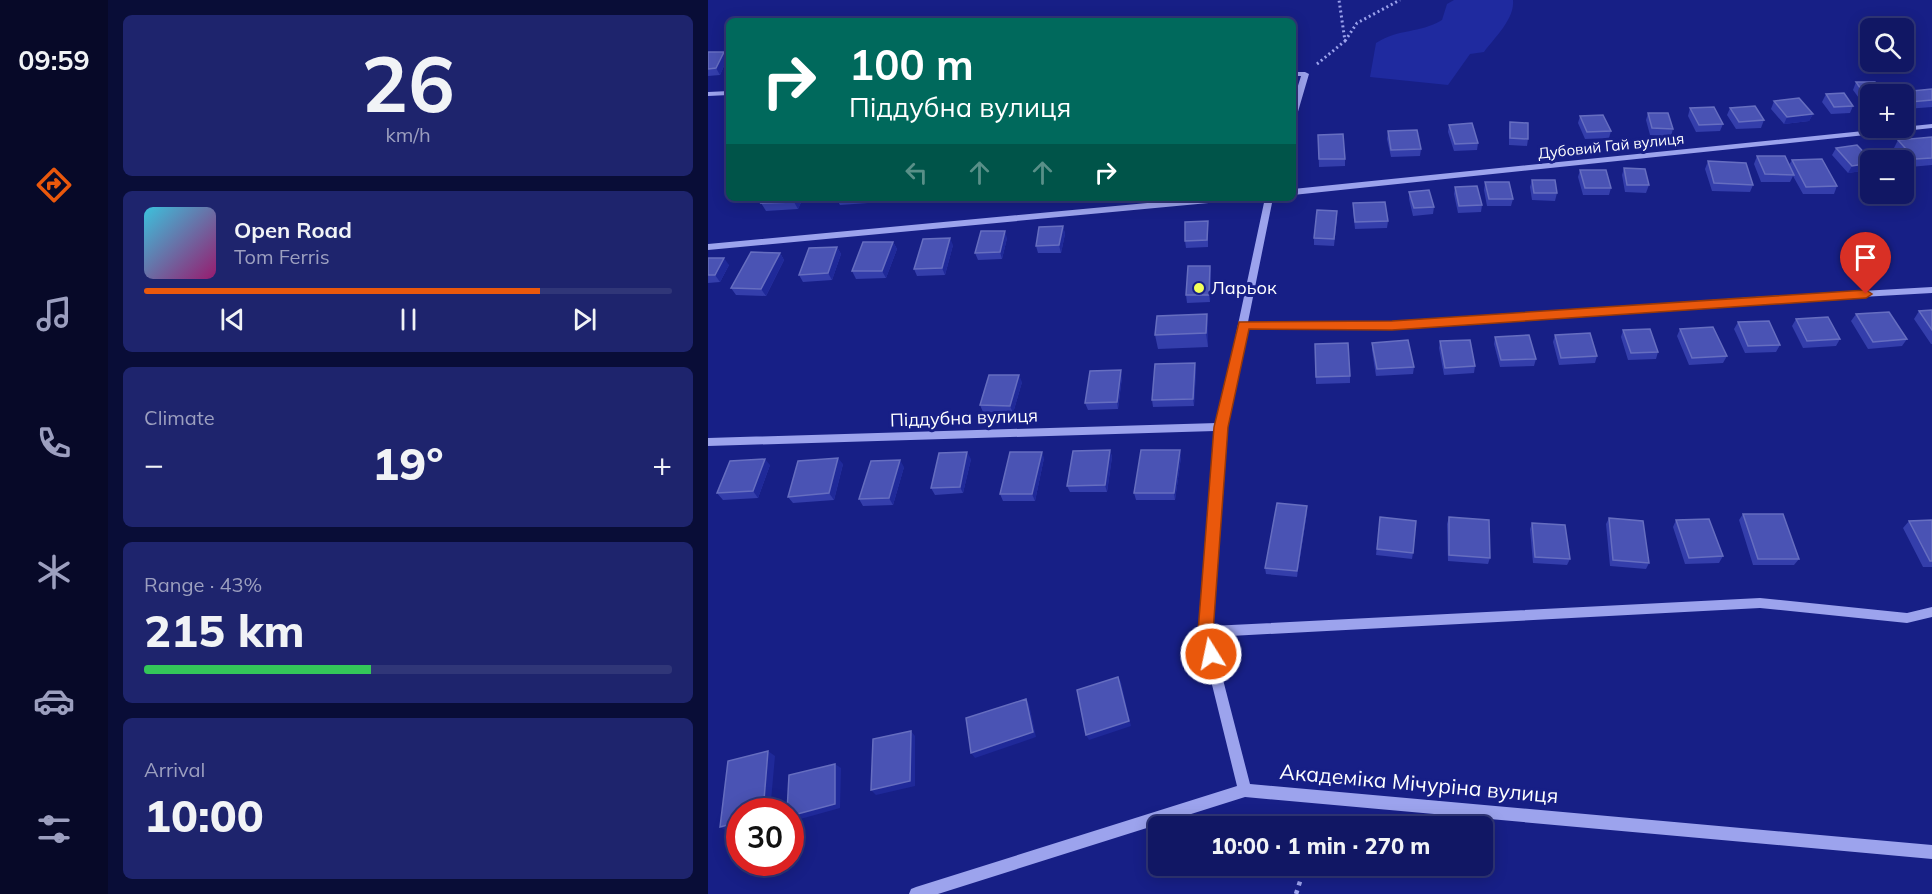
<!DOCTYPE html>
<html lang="en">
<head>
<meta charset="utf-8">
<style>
  body { margin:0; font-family:Mulish,sans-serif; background:#1e246d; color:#f1f3f6; height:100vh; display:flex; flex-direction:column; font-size:22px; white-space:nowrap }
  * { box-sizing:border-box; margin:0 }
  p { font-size:20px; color:#9c9fbf }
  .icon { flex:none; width:33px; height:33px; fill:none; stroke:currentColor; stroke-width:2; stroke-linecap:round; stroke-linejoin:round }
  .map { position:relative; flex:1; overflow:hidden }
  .details { display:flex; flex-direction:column; gap:15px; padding:15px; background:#090d37; width:600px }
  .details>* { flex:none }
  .banner { position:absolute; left:18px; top:18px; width:570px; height:183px; border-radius:9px; box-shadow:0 3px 15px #0003,0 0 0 2px #303678; background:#00695c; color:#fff; overflow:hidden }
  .controls { position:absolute; left:1152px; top:18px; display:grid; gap:12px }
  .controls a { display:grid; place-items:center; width:54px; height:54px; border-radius:9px; background:#111764; box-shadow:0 3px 15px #0003,0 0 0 2px #303678; font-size:30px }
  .speed { position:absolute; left:18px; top:798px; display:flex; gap:12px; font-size:30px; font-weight:700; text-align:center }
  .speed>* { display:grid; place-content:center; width:78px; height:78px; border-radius:50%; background:#111764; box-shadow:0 3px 15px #0003,0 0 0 2px #303678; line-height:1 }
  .speed .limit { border:9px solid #d22; background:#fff; color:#111 }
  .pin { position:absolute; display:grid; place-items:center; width:51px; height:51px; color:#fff; margin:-62px -26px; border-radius:50% 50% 50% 0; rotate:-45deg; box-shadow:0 0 6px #0007 }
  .pin .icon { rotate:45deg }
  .me { position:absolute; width:66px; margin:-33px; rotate:350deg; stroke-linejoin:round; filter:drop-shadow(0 0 4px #0008) }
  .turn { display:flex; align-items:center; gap:21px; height:126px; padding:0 24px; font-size:27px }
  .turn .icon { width:78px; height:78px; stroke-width:2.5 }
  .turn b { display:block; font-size:42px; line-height:51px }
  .lanes { display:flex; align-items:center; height:57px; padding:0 24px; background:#0003; justify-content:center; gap:30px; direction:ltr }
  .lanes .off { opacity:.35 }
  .big { font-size:45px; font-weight:800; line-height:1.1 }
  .details .widget { flex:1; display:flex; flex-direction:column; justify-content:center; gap:9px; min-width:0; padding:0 21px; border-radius:9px; background:#1e246d }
  .details .dial { align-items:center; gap:0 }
  .dial b { font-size:78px; line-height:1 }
  .song { display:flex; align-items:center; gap:18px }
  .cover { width:72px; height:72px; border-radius:9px; background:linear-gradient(135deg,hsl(190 70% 55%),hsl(320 70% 35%)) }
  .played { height:6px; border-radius:3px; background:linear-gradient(90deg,#ea580c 75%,#303678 75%) }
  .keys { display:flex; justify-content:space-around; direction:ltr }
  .heat { display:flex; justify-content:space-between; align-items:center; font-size:33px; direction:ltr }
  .charge { height:9px; border-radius:4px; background:linear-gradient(90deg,#34c759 43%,#303678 0) }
  .trip { position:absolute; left:440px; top:816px; width:345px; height:60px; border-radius:9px; background:#111764; box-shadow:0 3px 15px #0003,0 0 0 2px #303678; font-weight:800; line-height:60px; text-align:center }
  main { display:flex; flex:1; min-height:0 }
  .dock { display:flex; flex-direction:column; width:108px; justify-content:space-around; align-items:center; background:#070928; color:#9c9fbf }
  .dock .icon { width:42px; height:42px }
  .dock .on { color:#ea580c }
  .dock b { font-size:27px; color:#f1f3f6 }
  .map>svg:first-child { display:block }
  .green { fill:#1f2a9f }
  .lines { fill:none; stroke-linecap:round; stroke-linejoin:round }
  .path-far1 { stroke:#9ca3ed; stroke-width:3; stroke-dasharray:2 3; stroke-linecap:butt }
  .path { stroke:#9ca3ed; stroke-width:4.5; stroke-dasharray:4 5; stroke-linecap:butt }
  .minor { fill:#9ca3ed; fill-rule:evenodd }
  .wall { fill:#343eab }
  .shaded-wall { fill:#1f2999 }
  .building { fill:#4a53b4; stroke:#666ec0; stroke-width:1.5 }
  .route { fill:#ea580c; stroke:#983908; stroke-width:1.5 }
  .poi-dot { fill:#f3ff59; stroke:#171f86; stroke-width:2 }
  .labels { text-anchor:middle; stroke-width:6; stroke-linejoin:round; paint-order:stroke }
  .far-street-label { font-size:15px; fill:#fff; stroke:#171f86 }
  .poi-label { font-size:18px; fill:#fff; stroke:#171f86; text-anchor:start }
  .street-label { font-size:18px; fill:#fff; stroke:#171f86 }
  .near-street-label { font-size:21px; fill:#fff; stroke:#171f86 }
</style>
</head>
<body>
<main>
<nav class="dock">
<b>09:59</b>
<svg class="icon on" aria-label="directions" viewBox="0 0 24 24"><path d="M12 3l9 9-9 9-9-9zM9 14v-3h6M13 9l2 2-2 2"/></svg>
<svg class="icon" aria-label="music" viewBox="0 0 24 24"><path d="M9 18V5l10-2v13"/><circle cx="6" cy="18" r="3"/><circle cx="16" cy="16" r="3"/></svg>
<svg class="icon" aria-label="phone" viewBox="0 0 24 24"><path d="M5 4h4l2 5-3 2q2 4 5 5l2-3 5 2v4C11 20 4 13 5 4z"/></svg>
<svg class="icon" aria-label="climate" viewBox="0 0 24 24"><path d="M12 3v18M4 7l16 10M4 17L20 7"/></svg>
<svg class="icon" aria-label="car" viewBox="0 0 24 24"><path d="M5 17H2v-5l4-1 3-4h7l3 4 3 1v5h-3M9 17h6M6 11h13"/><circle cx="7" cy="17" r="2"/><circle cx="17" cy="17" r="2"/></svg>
<svg class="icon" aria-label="filters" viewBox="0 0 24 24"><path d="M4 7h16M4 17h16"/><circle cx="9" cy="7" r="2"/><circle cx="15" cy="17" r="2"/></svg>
</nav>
<section class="details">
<div class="widget dial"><b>26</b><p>km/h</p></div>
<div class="widget">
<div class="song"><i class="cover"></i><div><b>Open Road</b><p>Tom Ferris</p></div></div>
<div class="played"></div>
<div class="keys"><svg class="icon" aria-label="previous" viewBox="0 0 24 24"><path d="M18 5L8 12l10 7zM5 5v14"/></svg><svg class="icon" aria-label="pause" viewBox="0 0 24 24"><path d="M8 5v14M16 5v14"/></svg><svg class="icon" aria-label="next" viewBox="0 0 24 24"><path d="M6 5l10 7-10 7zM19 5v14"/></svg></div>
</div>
<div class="widget"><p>Climate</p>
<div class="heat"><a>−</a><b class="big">19°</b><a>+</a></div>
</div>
<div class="widget"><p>Range · 43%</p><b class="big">215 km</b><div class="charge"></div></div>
<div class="widget"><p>Arrival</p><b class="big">10:00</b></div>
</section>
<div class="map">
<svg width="1224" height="894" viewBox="0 0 1224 894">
  <rect width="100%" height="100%" fill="#171f86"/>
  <!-- green -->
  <path class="green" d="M746,0H805C807,19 786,38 776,52L762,54L740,85L662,77L668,43C692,28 710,34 734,20L739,4Z"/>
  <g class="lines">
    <!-- path-far1 -->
    <path class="path-far1" d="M637,41L649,23L692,0
      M609,64L637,41L631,0"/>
    <!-- path -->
    <path class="path" d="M609,826L612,816
      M588,894L597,866"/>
    <!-- minor -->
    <path class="minor" d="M585,72H597L601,74L589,115L585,117V102L593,76H585Z
      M21,91V95L0,96V92Z
      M1224,124V128L585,195V189Z
      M493,198H526L522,201L0,250V244Z
      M557,198H565L540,322H684L1047,297L1224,287V293L1047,303L684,328H538L518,427L503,626L1052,598L1199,613L1224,607V617L1199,623L1052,608L504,637L542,784L1224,845V859L537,797L230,894H201L203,889L208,887L529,786L491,632L507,431L0,446V438L509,423Z"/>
  </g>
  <!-- wall -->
  <path class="wall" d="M0,52H16L19,59L12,75L0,76Z
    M1148,82L1162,94V109H1159L1145,90Z
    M1224,89V107L1198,109L1196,106V94H1192L1193,92Z
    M1118,94L1145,106L1142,113L1123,114L1114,102Z
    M1066,101L1105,114L1101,121L1076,124L1063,109Z
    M982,108L1015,124L1012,131L988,132L980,116Z
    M1022,108L1056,120L1053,128L1028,129L1019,115Z
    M940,113L965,129L963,136L942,135L938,120Z
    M872,116L903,131L901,138L877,139L870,123Z
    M802,122L820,139L819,146L801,145V130Z
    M741,125L770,143L769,150L746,151L740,132Z
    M680,131L713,149L712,156L683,157L679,139Z
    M610,135L637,159V166L611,167Z
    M1224,137V165L1202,167L1186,148L1190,140Z
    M1128,148L1161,170L1140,173L1124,155Z
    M1049,156L1081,165L1084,160L1129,186L1126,194H1095L1085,176L1082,182H1053L1046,164Z
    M1000,161L1045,185L1042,192L1004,191L997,169Z
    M916,168L941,185L938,193L917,192L914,175Z
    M872,170L903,188L901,195H875L870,177Z
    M824,180L849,193L847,201L824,200L822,187Z
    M777,182L805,199L803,206H779L776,190Z
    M747,187L774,205L773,212L750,213L746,194Z
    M701,192L726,207L725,214L705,216L701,199Z
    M56,198H95L90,209L58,211L53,203Z
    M128,198H161L160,203L132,205Z
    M645,203L680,221L679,228L647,229L645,210Z
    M629,218L626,246L606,245V238Z
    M500,221V247L478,248L477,241Z
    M355,226L357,234L353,253H330L328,246Z
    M299,238L294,259L270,260L267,253Z
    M185,242L189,249L178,278L148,279L144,271Z
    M245,245L237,275L209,276L206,269Z
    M129,247L133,254L124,280L95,282L91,275Z
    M72,253L76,260L58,296L28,295L23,288Z
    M0,258L21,265L12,282L0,283Z
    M502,266L503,273L502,302L479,303L478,295Z
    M1224,310V344H1223L1206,319L1211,311Z
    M499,314L500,328V347L450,349L447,335Z
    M1148,314L1199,339L1194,346L1160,349L1143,321Z
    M1088,319L1132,339L1128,346L1095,348L1084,326Z
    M1030,322L1072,345L1068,352L1037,353L1026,329Z
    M972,329L1019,356L1015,363L981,365L969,336Z
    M915,330L950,352L948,359L920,360L913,337Z
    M847,335L889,356L887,363L851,365L845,342Z
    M787,337L828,359L826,366L792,367L786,344Z
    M732,341L767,366L766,373L736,375L731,348Z
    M664,343L706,367L705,374L668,376L664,350Z
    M607,344L642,376V383L608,384Z
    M488,370L486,406L445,407L444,400Z
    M414,377L410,409L380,410L377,403Z
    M314,382L305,413L275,412L272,405Z
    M402,450L404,457L399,492H362L359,486Z
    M473,457L467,500H428L426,493Z
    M336,458L327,501H295L292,494Z
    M263,459L255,493L227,495L223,488Z
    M135,464L126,500L85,503L80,497Z
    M62,465L50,498L15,500L9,493Z
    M196,467L185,505L155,506L151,499Z
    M599,512L589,577L558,574L557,568Z
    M1035,514L1091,559L1086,565H1045L1031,520Z
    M672,517L705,553L704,559L668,555Z
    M741,517L782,558L780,564L740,561L739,524Z
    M901,518L941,563L938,569L902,566L898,524Z
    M968,520L1015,556L1011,563L977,564L965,527Z
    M1224,520V567H1215L1195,528L1201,521Z
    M824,523L862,559L859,565L825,563L822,529Z"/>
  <!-- shaded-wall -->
  <path class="shaded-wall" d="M16,52L19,59L12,75L8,68Z
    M1105,114L1101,121L1076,124L1079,117Z
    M1162,163V167L1161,170L1140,173L1144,166Z
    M88,198H95L90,209L86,202Z
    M355,226L357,234L353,253L351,245Z
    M297,231L299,238L294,259L292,252Z
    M242,238L245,245L237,275L234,268Z
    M185,242L189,249L178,278L174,271Z
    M129,247L133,254L124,280L120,273Z
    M72,253L76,260L58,296L53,289Z
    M16,258L21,265L12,282L7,275Z
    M502,266L503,273L502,302L501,295Z
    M499,314L500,328V347L498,333Z
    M487,363L488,370L486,406L485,399Z
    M413,370L414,377L410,409L409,402Z
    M311,375L314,382L305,413L302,406Z
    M402,450L404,457L399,492L397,485Z
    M472,450L473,457L467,500L466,493Z
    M259,452L263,459L255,493L252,487Z
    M334,452L336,458L327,501L324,494Z
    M130,458L135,464L126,500L121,493Z
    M57,459L62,465L50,498L45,491Z
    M192,460L196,467L185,505L181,498Z
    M599,506V512L589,577V571Z
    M410,677L413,682L423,726L381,740L378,735Z
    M318,699L321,704L328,737L267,758L263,753Z
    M203,731L207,736V786L168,795L163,790Z
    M60,751L67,756L62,812H55Z
    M127,764L133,768L132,808L85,821L82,820V816Z
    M32,822V828L19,831L12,827Z"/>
  <!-- building -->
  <path class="building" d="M0,52H16L8,68L0,69Z
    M1148,82H1167L1176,94H1162V102Z
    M1224,89V100L1202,102L1193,92Z
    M1136,93L1145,106L1126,107L1118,94Z
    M1091,98L1105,114L1079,117L1066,101Z
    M1047,106L1056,120L1031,122L1022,108Z
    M1006,107L1015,124L991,125L982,108Z
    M940,113H960L965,129L944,128Z
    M895,115L903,131L879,132L872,116Z
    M802,122L820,123V139L802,138Z
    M764,123L770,143L747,144L741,125Z
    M709,130L713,149L683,150L680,131Z
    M635,134L637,159H611L610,135Z
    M1224,137V158L1207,159L1190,140Z
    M1149,145L1163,160L1162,163L1144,166L1128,148Z
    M1049,156H1077L1086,175L1057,174Z
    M1114,159L1129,186L1098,187L1084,160Z
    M1000,161L1038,163L1045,185L1006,183Z
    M916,168L937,169L941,185H919Z
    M872,170H898L903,188H877Z
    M824,180H847L849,193H826Z
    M777,182H801L805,199H781Z
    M769,186L774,205L751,206L747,187Z
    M721,190L726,207L706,208L701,192Z
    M56,198H88L86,202L53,203Z
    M677,202L680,221L647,222L645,203Z
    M609,210L629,211L626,239L606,238Z
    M500,221L499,240L477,241V222Z
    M355,226L351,245L328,246L331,227Z
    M273,231H297L292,252L267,253Z
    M242,238L234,268L206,269L215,239Z
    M155,242H185L174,271H144Z
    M129,247L120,273L91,275L101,248Z
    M43,252L72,253L53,289L23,288Z
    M0,258H16L7,275H0Z
    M480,266H502L501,295H478Z
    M1224,310V330L1211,311Z
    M1181,312L1199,339L1165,342L1148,314Z
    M499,314L498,333L447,335L449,316Z
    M1120,317L1132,339L1099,341L1088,319Z
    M1061,321L1072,345L1040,346L1030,322Z
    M1005,327L1019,356L984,358L972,329Z
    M942,329L950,352L923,353L915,330Z
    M882,333L889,356L853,358L847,335Z
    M821,335L828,359L793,360L787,337Z
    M700,340L706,367L669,369L664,343Z
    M762,340L767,366L737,368L732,341Z
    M640,343L642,376L608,377L607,344Z
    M487,363L485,399L444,400L447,364Z
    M413,370L409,402L377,403L382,371Z
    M281,375H311L302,406L272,405Z
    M402,450L397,485L359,486L365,451Z
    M433,450H472L466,493H426Z
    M259,452L252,487L223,488L231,453Z
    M302,452H334L324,494H292Z
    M130,458L121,493L80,497L90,461Z
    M57,459L45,491L9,493L22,461Z
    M192,460L181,498L151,499L163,461Z
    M569,503L599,506L589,571L557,568Z
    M1035,514H1075L1091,559H1050Z
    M672,517L708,521L705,553L669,549Z
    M741,517L781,520L782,558L741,555Z
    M901,518L935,521L941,563L905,560Z
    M1001,519L1015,556L981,558L968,520Z
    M1224,520V561H1222L1201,521Z
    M824,523L857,525L862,559L827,557Z
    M410,677L421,721L378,735L369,690Z
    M318,699L325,732L263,753L258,718Z
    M203,731L202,781L163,790L165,739Z
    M60,751L55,812H32V822L12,827L20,761Z
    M127,764V804L82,816V812H79L81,775Z"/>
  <!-- route -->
  <path class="route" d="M1158,290L1164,294L1158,298L684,330L541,329L520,427L505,632L511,654L509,659L503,662L497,659L490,632L506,427L531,322L684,321Z"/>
  <!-- markers -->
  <circle class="poi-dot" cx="491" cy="288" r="6"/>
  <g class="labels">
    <!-- far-street labels -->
    <g class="far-street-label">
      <text transform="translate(903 146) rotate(-6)" y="5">Дубовий Гай вулиця</text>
    </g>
    <!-- poi labels -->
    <g class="poi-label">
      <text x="503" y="294">Ларьок</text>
    </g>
    <!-- street labels -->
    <g class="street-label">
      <text transform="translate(256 418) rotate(-2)" y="6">Піддубна вулиця</text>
    </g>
    <!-- near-street labels -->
    <g class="near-street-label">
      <text transform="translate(711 784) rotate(5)" y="7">Академіка Мічуріна вулиця</text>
    </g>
  </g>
</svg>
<div class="controls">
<a><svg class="icon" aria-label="search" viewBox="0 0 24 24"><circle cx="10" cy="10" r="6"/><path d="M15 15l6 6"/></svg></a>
<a>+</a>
<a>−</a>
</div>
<div class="speed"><div class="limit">30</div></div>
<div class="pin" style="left:1158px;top:294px;background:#d93025"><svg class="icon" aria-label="arrive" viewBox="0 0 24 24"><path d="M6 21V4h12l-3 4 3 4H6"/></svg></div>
<svg class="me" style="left:503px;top:654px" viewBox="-20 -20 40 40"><circle r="17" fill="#ea580c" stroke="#fff" stroke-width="3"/><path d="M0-11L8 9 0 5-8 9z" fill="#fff"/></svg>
<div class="trip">10:00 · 1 min · 270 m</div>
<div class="banner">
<div class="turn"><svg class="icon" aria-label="right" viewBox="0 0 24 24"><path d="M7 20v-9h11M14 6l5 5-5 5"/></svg><div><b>100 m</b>Піддубна вулиця</div></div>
<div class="lanes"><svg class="icon off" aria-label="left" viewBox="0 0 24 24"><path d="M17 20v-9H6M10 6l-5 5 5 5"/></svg><svg class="icon off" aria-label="ahead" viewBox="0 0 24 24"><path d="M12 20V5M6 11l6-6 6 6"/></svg><svg class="icon off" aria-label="ahead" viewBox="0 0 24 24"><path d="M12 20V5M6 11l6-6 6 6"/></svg><svg class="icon" aria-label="right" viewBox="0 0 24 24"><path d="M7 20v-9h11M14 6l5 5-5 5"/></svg></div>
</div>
</div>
</main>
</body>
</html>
